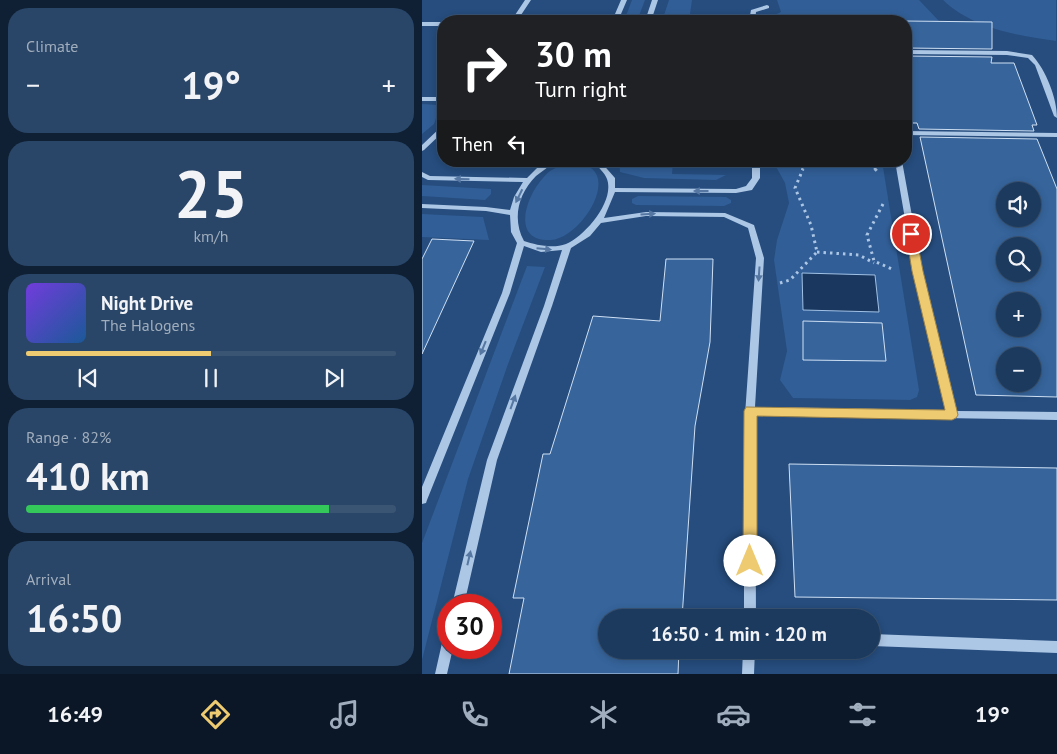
<!DOCTYPE html>
<html lang="en">
<head>
<meta charset="utf-8">
<style>
  body { margin:0; font-family:"PT Sans",sans-serif; background:#294567; color:#f1f3f6; height:100vh; display:flex; flex-direction:column; font-size:19px; white-space:nowrap }
  * { box-sizing:border-box; margin:0 }
  p { font-size:16px; color:#a0adbc }
  .icon { flex:none; width:28px; height:28px; fill:none; stroke:currentColor; stroke-width:2; stroke-linecap:round; stroke-linejoin:round }
  .map { position:relative; flex:1; overflow:hidden }
  .sheet { display:flex; flex-direction:column; gap:8px; padding:8px; background:#0f2034; width:422px }
  .sheet>* { flex:none }
  .guide { position:absolute; left:15px; top:15px; width:475px; height:152px; border-radius:20px; box-shadow:0 2px 8px #0003,0 0 0 1px #3a5473; background:#202124; color:#fff; overflow:hidden }
  .buttons { position:absolute; left:574px; top:182px; display:grid; gap:10px }
  .buttons a { display:grid; place-items:center; width:45px; height:45px; border-radius:50%; background:#1c3a5e; box-shadow:0 2px 8px #0003,0 0 0 1px #3a5473; font-size:25px }
  .speed { position:absolute; left:15px; top:594px; display:flex; gap:10px; font-size:25px; font-weight:700; text-align:center }
  .speed>* { display:grid; place-content:center; width:65px; height:65px; border-radius:50%; background:#1c3a5e; box-shadow:0 2px 8px #0003,0 0 0 1px #3a5473; line-height:1 }
  .speed .limit { border:8px solid #d22; background:#fff; color:#111 }
  .pin { position:absolute; display:grid; place-items:center; width:42px; height:42px; color:#fff; margin:-21px; border:2px solid #fff; border-radius:50%; box-shadow:0 1px 5px #0007 }
  .me { position:absolute; width:55px; margin:-28px; rotate:0deg; stroke-linejoin:round; filter:drop-shadow(0 0 4px #0008) }
  .turn { display:flex; align-items:center; gap:18px; height:105px; padding:0 15px; font-size:22px }
  .turn .icon { width:65px; height:65px; stroke-width:2.5 }
  .turn b { display:block; font-size:35px; line-height:42px }
  .then { display:flex; align-items:center; height:48px; padding:0 15px; background:#0003; gap:10px; font-size:19px }
  .big { font-size:38px; font-weight:600; line-height:1.1 }
  .sheet .widget { flex:1; display:flex; flex-direction:column; justify-content:center; gap:8px; min-width:0; padding:0 18px; border-radius:20px; background:#294567 }
  .sheet .dial { align-items:center; gap:0 }
  .dial b { font-size:65px; line-height:1 }
  .song { display:flex; align-items:center; gap:15px }
  .cover { width:60px; height:60px; border-radius:8px; background:linear-gradient(135deg,hsl(260 70% 55%),hsl(210 70% 35%)) }
  .played { height:5px; border-radius:2px; background:linear-gradient(90deg,#eeca71 50%,#3a5473 50%) }
  .keys { display:flex; justify-content:space-around; direction:ltr }
  .heat { display:flex; justify-content:space-between; align-items:center; font-size:28px; direction:ltr }
  .charge { height:8px; border-radius:4px; background:linear-gradient(90deg,#34c759 82%,#3a5473 0) }
  .trip { position:absolute; left:176px; top:609px; width:282px; height:50px; border-radius:25px; background:#1c3a5e; box-shadow:0 2px 8px #0003,0 0 0 1px #3a5473; font-weight:600; line-height:50px; text-align:center }
  .menu { display:flex; height:80px; justify-content:space-around; align-items:center; background:#0b1726; color:#a0adbc }
  .menu .icon { width:35px; height:35px }
  .menu .on { color:#eeca71 }
  .menu b { font-size:22px; color:#f1f3f6 }
  main { display:flex; flex:1; min-height:0 }
  .map>svg:first-child { display:block }
  .green { fill:#315e96 }
  .water { fill:#1a385f; stroke:#a1c1e6 }
  .building { fill:#36649b; stroke:#cfe0f4; fill-rule:evenodd }
  .lines { fill:none; stroke-linecap:round; stroke-linejoin:round }
  .path-far1 { stroke:#acc6e5; stroke-width:2.5; stroke-dasharray:2 2.5; stroke-linecap:butt }
  .path { stroke:#acc6e5; stroke-width:3; stroke-dasharray:2.5 4; stroke-linecap:butt }
  .minor { fill:#acc6e5; fill-rule:evenodd }
  .oneway { fill:#5577a2 }
  .route { fill:#eeca71; stroke:#9b8349 }
</style>
</head>
<body>
<main>
<section class="sheet">
<div class="widget"><p>Climate</p>
<div class="heat"><a>−</a><b class="big">19°</b><a>+</a></div>
</div>
<div class="widget dial"><b>25</b><p>km/h</p></div>
<div class="widget">
<div class="song"><i class="cover"></i><div><b>Night Drive</b><p>The Halogens</p></div></div>
<div class="played"></div>
<div class="keys"><svg class="icon" aria-label="previous" viewBox="0 0 24 24"><path d="M18 5L8 12l10 7zM5 5v14"/></svg><svg class="icon" aria-label="pause" viewBox="0 0 24 24"><path d="M8 5v14M16 5v14"/></svg><svg class="icon" aria-label="next" viewBox="0 0 24 24"><path d="M6 5l10 7-10 7zM19 5v14"/></svg></div>
</div>
<div class="widget"><p>Range · 82%</p><b class="big">410 km</b><div class="charge"></div></div>
<div class="widget"><p>Arrival</p><b class="big">16:50</b></div>
</section>
<div class="map">
<svg width="635" height="674" viewBox="0 0 635 674">
  <rect width="100%" height="100%" fill="#264d7e"/>
  <!-- green -->
  <path class="green" d="M210,0H223L215,21H202Z
    M247,0H270L267,21H240Z
    M355,0H497L517,21L342,20L359,12Z
    M521,0H634V41C596,36 550,28 521,0Z
    M0,104L15,105L17,110L12,124L0,134Z
    M197,161H251L250,174L304,175L294,180L222,178L198,172Z
    M351,161H460L497,390L495,397L488,400L371,398L358,380L365,351L352,260L355,240L367,203L363,183Z
    M143,164C148,164 154,163 159,164C200,172 160,238 129,240C88,242 104,196 121,178C127,170 135,167 143,164Z
    M0,185L69,189V194L63,200L0,196Z
    M216,196L304,197L309,200V203L302,206L214,205L210,203V199Z
    M0,214L61,217L67,240L0,237Z
    M105,266L123,267L86,364L46,479L0,660V543Z"/>
  <!-- water -->
  <path class="water" d="M380,273L453,275L457,312L381,310Z"/>
  <!-- building -->
  <path class="building" d="M484,21L570,22V49L484,48Z
    M484,56L570,57L569,63H592L615,125H610L612,131L497,129L495,123H484Z
    M498,137L615,139L635,189V397L554,395ZM582,191H610V219H582ZM582,246H610V274H582ZM582,301H610V329H582ZM582,356H610V384H582Z
    M10,239L52,241L0,354V259Z
    M244,259H291L288,342L273,426L260,618H185V650H257L256,674H87L102,598H91L121,454H128L171,316L238,321Z
    M381,321L460,323L464,361L381,360Z
    M367,464L635,468V600L373,597Z"/>
  <g class="lines">
    <!-- path-far1 -->
    <path class="path-far1" d="M441,161L447,163L454,170
      M380,170L384,161"/>
    <!-- path -->
    <path class="path" d="M453,169L456,172
      M461,204L445,235L452,261L472,270
      M395,252L437,255L452,263
      M358,283L368,280L395,252L389,225L373,188L381,169"/>
    <!-- minor -->
    <path class="minor" d="M103,0H109L95,21H89Z
      M199,0H205L196,21H190Z
      M230,0H236L229,21H223Z
      M345,5L347,6V8L334,12L333,21H327L329,10Z
      M0,22H21V26H0Z
      M484,50L585,51L610,55C624,70 635,98 635,118L632,116L613,65L606,58L585,55L484,54Z
      M0,97H21V101H0Z
      M21,126V132L2,150L0,151V145L19,127Z
      M484,131L635,133V137L484,135Z
      M124,161H132C127,167 120,171 114,176C96,194 90,219 102,241C114,245 131,249 144,244C163,236 193,201 185,179C183,173 175,166 171,161H178L193,178V188L314,189L324,186L330,178V161H338V178L330,190L314,193L193,192L182,218L224,212L303,213L332,225L342,258L333,407L524,410L492,271L473,161H480L500,271L534,411L635,412V420L333,415L334,618H322V429L334,258L326,228L302,217L224,216L179,223L168,236L149,248L130,306L75,460L42,605H30L65,460L122,306L140,250L119,252L102,246L88,293L5,500L4,503L0,504V487L80,293L95,243L89,232L88,215L64,211L0,208V204L64,207L88,210L92,197L101,182L6,180L0,177V172L8,176L105,178L117,166Z
      M450,634L635,641V653L450,646Z
      M26,637V648H31L25,674H13L20,643L22,639Z
      M321,650H333L332,674H320Z"/>
  </g>
  <!-- one-way arrows -->
  <defs><path id="oneway-solid" d="M-6-.8H1V-3.2L6.5 0L1 3.2V.8H-6Z" transform="scale(1.25)"/></defs>
  <g class="oneway">
    <use href="#oneway-solid" transform="translate(40 179) rotate(-179)"/>
    <use href="#oneway-solid" transform="translate(279 191) rotate(-180)"/>
    <use href="#oneway-solid" transform="translate(97 196) rotate(116)"/>
    <use href="#oneway-solid" transform="translate(226 214) rotate(-3)"/>
    <use href="#oneway-solid" transform="translate(122 249) rotate(5)"/>
    <use href="#oneway-solid" transform="translate(337 274) rotate(94)"/>
    <use href="#oneway-solid" transform="translate(61 348) rotate(112)"/>
    <use href="#oneway-solid" transform="translate(91 402) rotate(-70)"/>
    <use href="#oneway-solid" transform="translate(47 558) rotate(-77)"/>
  </g>
  <!-- route -->
  <path class="route" d="M489,231L494,234L501,271L536,415L534,418L530,420L335,416V561L333,565L328,567L323,565L321,561L322,411L324,407L523,410L490,271L484,234Z"/>
</svg>
<div class="buttons">
<a><svg class="icon" aria-label="sound" viewBox="0 0 24 24"><path d="M4 9h4l5-4v14l-5-4H4zM17 9q2 3 0 6"/></svg></a>
<a><svg class="icon" aria-label="search" viewBox="0 0 24 24"><circle cx="10" cy="10" r="6"/><path d="M15 15l6 6"/></svg></a>
<a>+</a>
<a>−</a>
</div>
<div class="speed"><div class="limit">30</div></div>
<div class="pin" style="left:489px;top:234px;background:#d93025"><svg class="icon" aria-label="arrive" viewBox="0 0 24 24"><path d="M6 21V4h12l-3 4 3 4H6"/></svg></div>
<svg class="me" style="left:328px;top:561px" viewBox="-20 -20 40 40"><circle r="19" fill="#fff"/><path d="M0-13L10 11 0 6-10 11z" fill="#eeca71"/></svg>
<div class="trip">16:50 · 1 min · 120 m</div>
<div class="guide">
<div class="turn"><svg class="icon" aria-label="right" viewBox="0 0 24 24"><path d="M7 20v-9h11M14 6l5 5-5 5"/></svg><div><b>30 m</b>Turn right</div></div>
<div class="then">Then<svg class="icon" aria-label="left" viewBox="0 0 24 24"><path d="M17 20v-9H6M10 6l-5 5 5 5"/></svg></div>
</div>
</div>
</main>
<nav class="menu">
<b>16:49</b>
<svg class="icon on" aria-label="directions" viewBox="0 0 24 24"><path d="M12 3l9 9-9 9-9-9zM9 14v-3h6M13 9l2 2-2 2"/></svg>
<svg class="icon" aria-label="music" viewBox="0 0 24 24"><path d="M9 18V5l10-2v13"/><circle cx="6" cy="18" r="3"/><circle cx="16" cy="16" r="3"/></svg>
<svg class="icon" aria-label="phone" viewBox="0 0 24 24"><path d="M5 4h4l2 5-3 2q2 4 5 5l2-3 5 2v4C11 20 4 13 5 4z"/></svg>
<svg class="icon" aria-label="climate" viewBox="0 0 24 24"><path d="M12 3v18M4 7l16 10M4 17L20 7"/></svg>
<svg class="icon" aria-label="car" viewBox="0 0 24 24"><path d="M5 17H2v-5l4-1 3-4h7l3 4 3 1v5h-3M9 17h6M6 11h13"/><circle cx="7" cy="17" r="2"/><circle cx="17" cy="17" r="2"/></svg>
<svg class="icon" aria-label="filters" viewBox="0 0 24 24"><path d="M4 7h16M4 17h16"/><circle cx="9" cy="7" r="2"/><circle cx="15" cy="17" r="2"/></svg>
<b>19°</b>
</nav>
</body>
</html>
